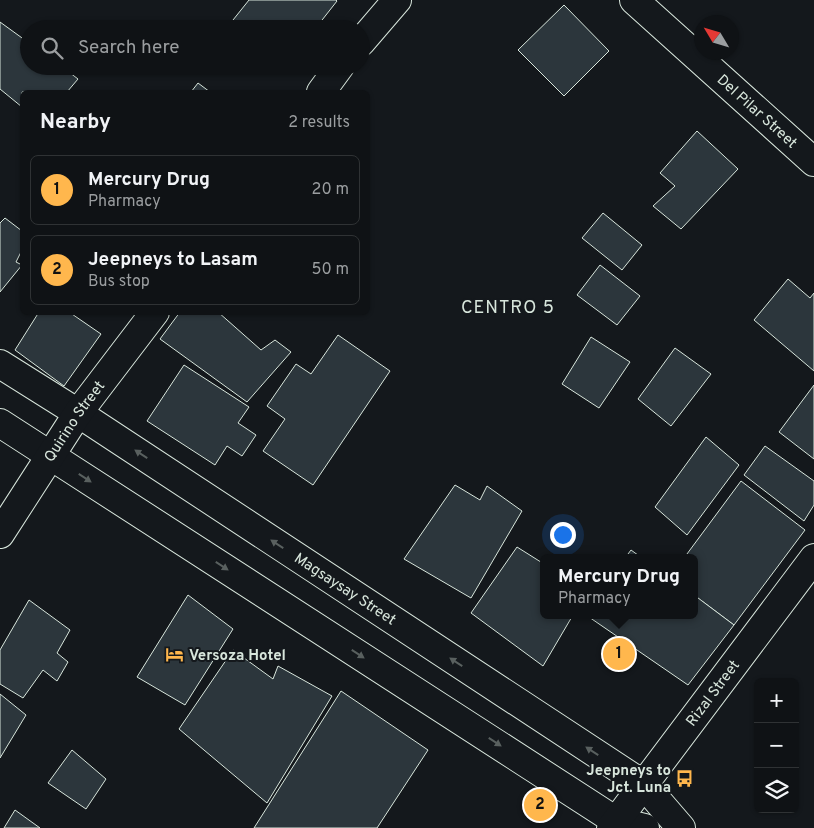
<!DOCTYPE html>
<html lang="en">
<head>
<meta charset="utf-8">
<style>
	body { margin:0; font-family:Overpass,sans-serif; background:#1d2022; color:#f1f3f6 }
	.controls { position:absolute; right:15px; bottom:15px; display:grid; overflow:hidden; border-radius:8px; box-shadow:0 1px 4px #0004 }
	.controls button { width:45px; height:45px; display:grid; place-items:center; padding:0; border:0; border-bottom:1px solid #2f3234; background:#0f1215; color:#f1f3f6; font:25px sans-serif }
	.compass { position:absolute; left:694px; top:15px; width:45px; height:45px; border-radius:50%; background:#0f1215; box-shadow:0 1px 4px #0004; rotate:308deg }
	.you { position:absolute; left:562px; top:534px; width:18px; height:18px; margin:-12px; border:4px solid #fff; border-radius:50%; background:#1a73e8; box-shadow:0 0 0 8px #1a73e833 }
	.badge { display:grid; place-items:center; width:32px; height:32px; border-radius:50%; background:#ffb74d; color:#111; font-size:16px; font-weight:700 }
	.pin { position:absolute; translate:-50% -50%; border:2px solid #fff; box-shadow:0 1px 5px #0006 }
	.popup { position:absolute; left:540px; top:554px; width:158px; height:65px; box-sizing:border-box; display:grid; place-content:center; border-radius:8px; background:#0f1215; filter:drop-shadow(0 1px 4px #0005); font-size:16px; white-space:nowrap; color:#9b9ea0 }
	.popup b { font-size:19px; color:#f1f3f6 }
	.popup::after { content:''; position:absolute; left:50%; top:100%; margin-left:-10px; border:10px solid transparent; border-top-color:#0f1215 }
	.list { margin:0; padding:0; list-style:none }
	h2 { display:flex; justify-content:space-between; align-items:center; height:65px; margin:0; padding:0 20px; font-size:21px }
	h2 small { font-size:16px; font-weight:400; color:#9b9ea0 }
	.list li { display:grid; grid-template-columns:32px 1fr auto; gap:15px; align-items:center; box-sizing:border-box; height:70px; margin:0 10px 10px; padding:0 10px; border:1px solid #2f3234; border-radius:8px }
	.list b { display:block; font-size:19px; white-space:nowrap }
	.list p { margin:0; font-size:16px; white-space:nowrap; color:#9b9ea0 }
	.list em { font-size:16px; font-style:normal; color:#9b9ea0 }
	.icon { flex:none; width:28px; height:28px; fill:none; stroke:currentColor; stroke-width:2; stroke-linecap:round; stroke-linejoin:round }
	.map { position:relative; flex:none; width:814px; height:828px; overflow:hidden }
	.search { position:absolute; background:#0f1215; box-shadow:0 1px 4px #0004; left:20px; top:20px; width:350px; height:55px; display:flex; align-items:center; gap:12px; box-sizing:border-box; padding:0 18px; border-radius:28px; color:#9b9ea0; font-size:19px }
	.panel { position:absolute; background:#0f1215; box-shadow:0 1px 4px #0004; left:20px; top:90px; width:350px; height:225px; border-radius:8px }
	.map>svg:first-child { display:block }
	.building { fill:#2c363c; stroke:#d8e6dc }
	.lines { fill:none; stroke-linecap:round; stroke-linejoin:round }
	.minor-casing { stroke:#d8e6dc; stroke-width:30 }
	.minor { stroke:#14181c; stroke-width:28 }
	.oneway { fill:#59605f }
	.labels { text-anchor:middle; stroke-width:4; stroke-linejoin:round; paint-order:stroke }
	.street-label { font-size:15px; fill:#d8e6dc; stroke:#14181c }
	.poi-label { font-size:15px; font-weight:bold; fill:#d8e6dc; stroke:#14181c; text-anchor:start }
	.quarter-label { font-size:18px; letter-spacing:1px; fill:#d8e6dc; stroke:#14181c }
</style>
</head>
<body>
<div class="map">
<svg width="814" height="828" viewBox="0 0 814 828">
	<rect width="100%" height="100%" fill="#14181c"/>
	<g class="building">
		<path d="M249 0H336L337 1 315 29H234L229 25Z"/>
		<path d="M564 5 609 51 564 96 518 50Z"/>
		<path d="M0 22 29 43V66H61L78 79 67 92H22V107L0 89Z"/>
		<path d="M198 83 210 92H191Z"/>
		<path d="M697 131 738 169 681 229 653 206 675 186 660 173Z"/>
		<path d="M603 213 642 245 622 270 582 238Z"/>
		<path d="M5 218 22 231V250L16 262 22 265 0 292V223Z"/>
		<path d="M600 265 640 296 617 325 577 295Z"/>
		<path d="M788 279 810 298 814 293V371L754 320Z"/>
		<path d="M39 312H69L101 334 64 386 15 350Z"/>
		<path d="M180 312H218L261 350 275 340 291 352 247 402 160 339Z"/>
		<path d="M338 335 390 371 313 485 263 451 285 419 267 406 296 364 311 374Z"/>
		<path d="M591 337 630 362 599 408 562 384Z"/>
		<path d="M675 348 711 374 671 426 638 399Z"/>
		<path d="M184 365 249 407 238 423 256 435 242 456 227 446 215 465 147 421Z"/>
		<path d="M814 385V459L779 432Z"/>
		<path d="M706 437 739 465 687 535 655 507Z"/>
		<path d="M765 446 814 481V505L804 521 744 475Z"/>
		<path d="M741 481 805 530 734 625 694 595V558H684Z"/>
		<path d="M455 485 480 500 487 486 522 511 471 598 404 559Z"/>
		<path d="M517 547 544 564V615H573L543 666 471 613Z"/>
		<path d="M631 550 642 558H625Z"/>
		<path d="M188 595 233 629 185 705 137 677Z"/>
		<path d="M694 595 734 625 688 685 586 615H694Z"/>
		<path d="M29 600 70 630 57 653 68 662 57 681 43 670 23 698 0 684V650Z"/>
		<path d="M233 650 273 679 278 666 332 696 267 803 179 729Z"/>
		<path d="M341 691 428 750 377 828H254Z"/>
		<path d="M0 694 26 715 0 758Z"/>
		<path d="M72 750 106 779 86 809 48 783Z"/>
		<path d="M15 810 40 828H4Z"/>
	</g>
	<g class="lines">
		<defs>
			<g id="minor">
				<path id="s1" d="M634 0 814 162"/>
				<path d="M361 42 397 0"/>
				<path d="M321 92 340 66"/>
				<path id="s2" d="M0 364 78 413 644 785 681 828"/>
				<path d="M0 423 616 821 645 828"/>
				<path id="s3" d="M0 534 78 413 155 312"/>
				<path id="s4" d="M611 828 814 558"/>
			</g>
		</defs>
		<use href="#minor" class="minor-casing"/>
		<use href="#minor" class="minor"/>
	</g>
	<defs><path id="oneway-solid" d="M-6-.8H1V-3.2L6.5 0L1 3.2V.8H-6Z" transform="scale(1.25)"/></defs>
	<g class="oneway">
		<use href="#oneway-solid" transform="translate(141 454) rotate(-147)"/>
		<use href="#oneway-solid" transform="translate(85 478) rotate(33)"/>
		<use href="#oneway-solid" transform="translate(277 544) rotate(-147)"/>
		<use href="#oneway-solid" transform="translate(222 566) rotate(33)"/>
		<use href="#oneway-solid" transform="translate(358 654) rotate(33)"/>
		<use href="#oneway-solid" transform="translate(456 662) rotate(-147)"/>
		<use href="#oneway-solid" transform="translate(495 742) rotate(33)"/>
		<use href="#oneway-solid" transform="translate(592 751) rotate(-147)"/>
	</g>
	<defs>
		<symbol id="hotel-bare" viewBox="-9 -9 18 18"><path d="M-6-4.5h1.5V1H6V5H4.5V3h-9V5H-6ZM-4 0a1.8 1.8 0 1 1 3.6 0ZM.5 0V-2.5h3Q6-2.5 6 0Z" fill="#ffb74d" stroke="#14181c" stroke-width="2.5" paint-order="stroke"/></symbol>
		<symbol id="bus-bare" viewBox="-9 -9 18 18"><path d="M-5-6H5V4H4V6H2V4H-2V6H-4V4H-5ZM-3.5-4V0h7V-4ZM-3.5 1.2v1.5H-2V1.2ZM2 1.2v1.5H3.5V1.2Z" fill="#ffb74d" stroke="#14181c" stroke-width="2.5" paint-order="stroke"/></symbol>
	</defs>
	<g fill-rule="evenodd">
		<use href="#hotel-bare" x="162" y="642" width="25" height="25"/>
		<use href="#bus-bare" x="672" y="766" width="25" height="25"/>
	</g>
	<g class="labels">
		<g class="street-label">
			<text dy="5" stroke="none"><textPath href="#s1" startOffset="166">Del Pilar Street</textPath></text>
			<text dy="5" stroke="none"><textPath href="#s3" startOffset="135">Quirino Street</textPath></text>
			<text dy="5" stroke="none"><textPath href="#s2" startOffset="412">Magsaysay Street</textPath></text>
			<text dy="5" stroke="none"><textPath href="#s4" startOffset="169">Rizal Street</textPath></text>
		</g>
		<g class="poi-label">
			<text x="189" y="660">Versoza Hotel</text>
			<text x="671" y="775" text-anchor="end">Jeepneys to<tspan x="671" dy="17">Jct. Luna</tspan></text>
		</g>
		<g class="quarter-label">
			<text x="508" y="313">CENTRO 5</text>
		</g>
	</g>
</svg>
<div class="controls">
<button>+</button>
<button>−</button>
<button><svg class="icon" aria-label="layers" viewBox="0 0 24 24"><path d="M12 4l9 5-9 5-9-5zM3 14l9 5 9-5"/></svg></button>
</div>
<svg class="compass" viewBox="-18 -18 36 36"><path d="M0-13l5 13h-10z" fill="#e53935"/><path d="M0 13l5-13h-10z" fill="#9b9ea0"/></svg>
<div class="you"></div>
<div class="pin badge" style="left:619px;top:654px">1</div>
<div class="popup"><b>Mercury Drug</b>Pharmacy</div>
<div class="pin badge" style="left:540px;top:805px">2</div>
<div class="search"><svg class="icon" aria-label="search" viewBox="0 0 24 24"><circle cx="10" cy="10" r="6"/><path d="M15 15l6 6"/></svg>Search here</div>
<section class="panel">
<h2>Nearby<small>2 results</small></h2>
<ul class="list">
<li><span class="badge">1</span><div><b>Mercury Drug</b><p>Pharmacy</p></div><em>20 m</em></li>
<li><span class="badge">2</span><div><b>Jeepneys to Lasam</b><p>Bus stop</p></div><em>50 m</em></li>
</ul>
</section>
</div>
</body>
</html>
